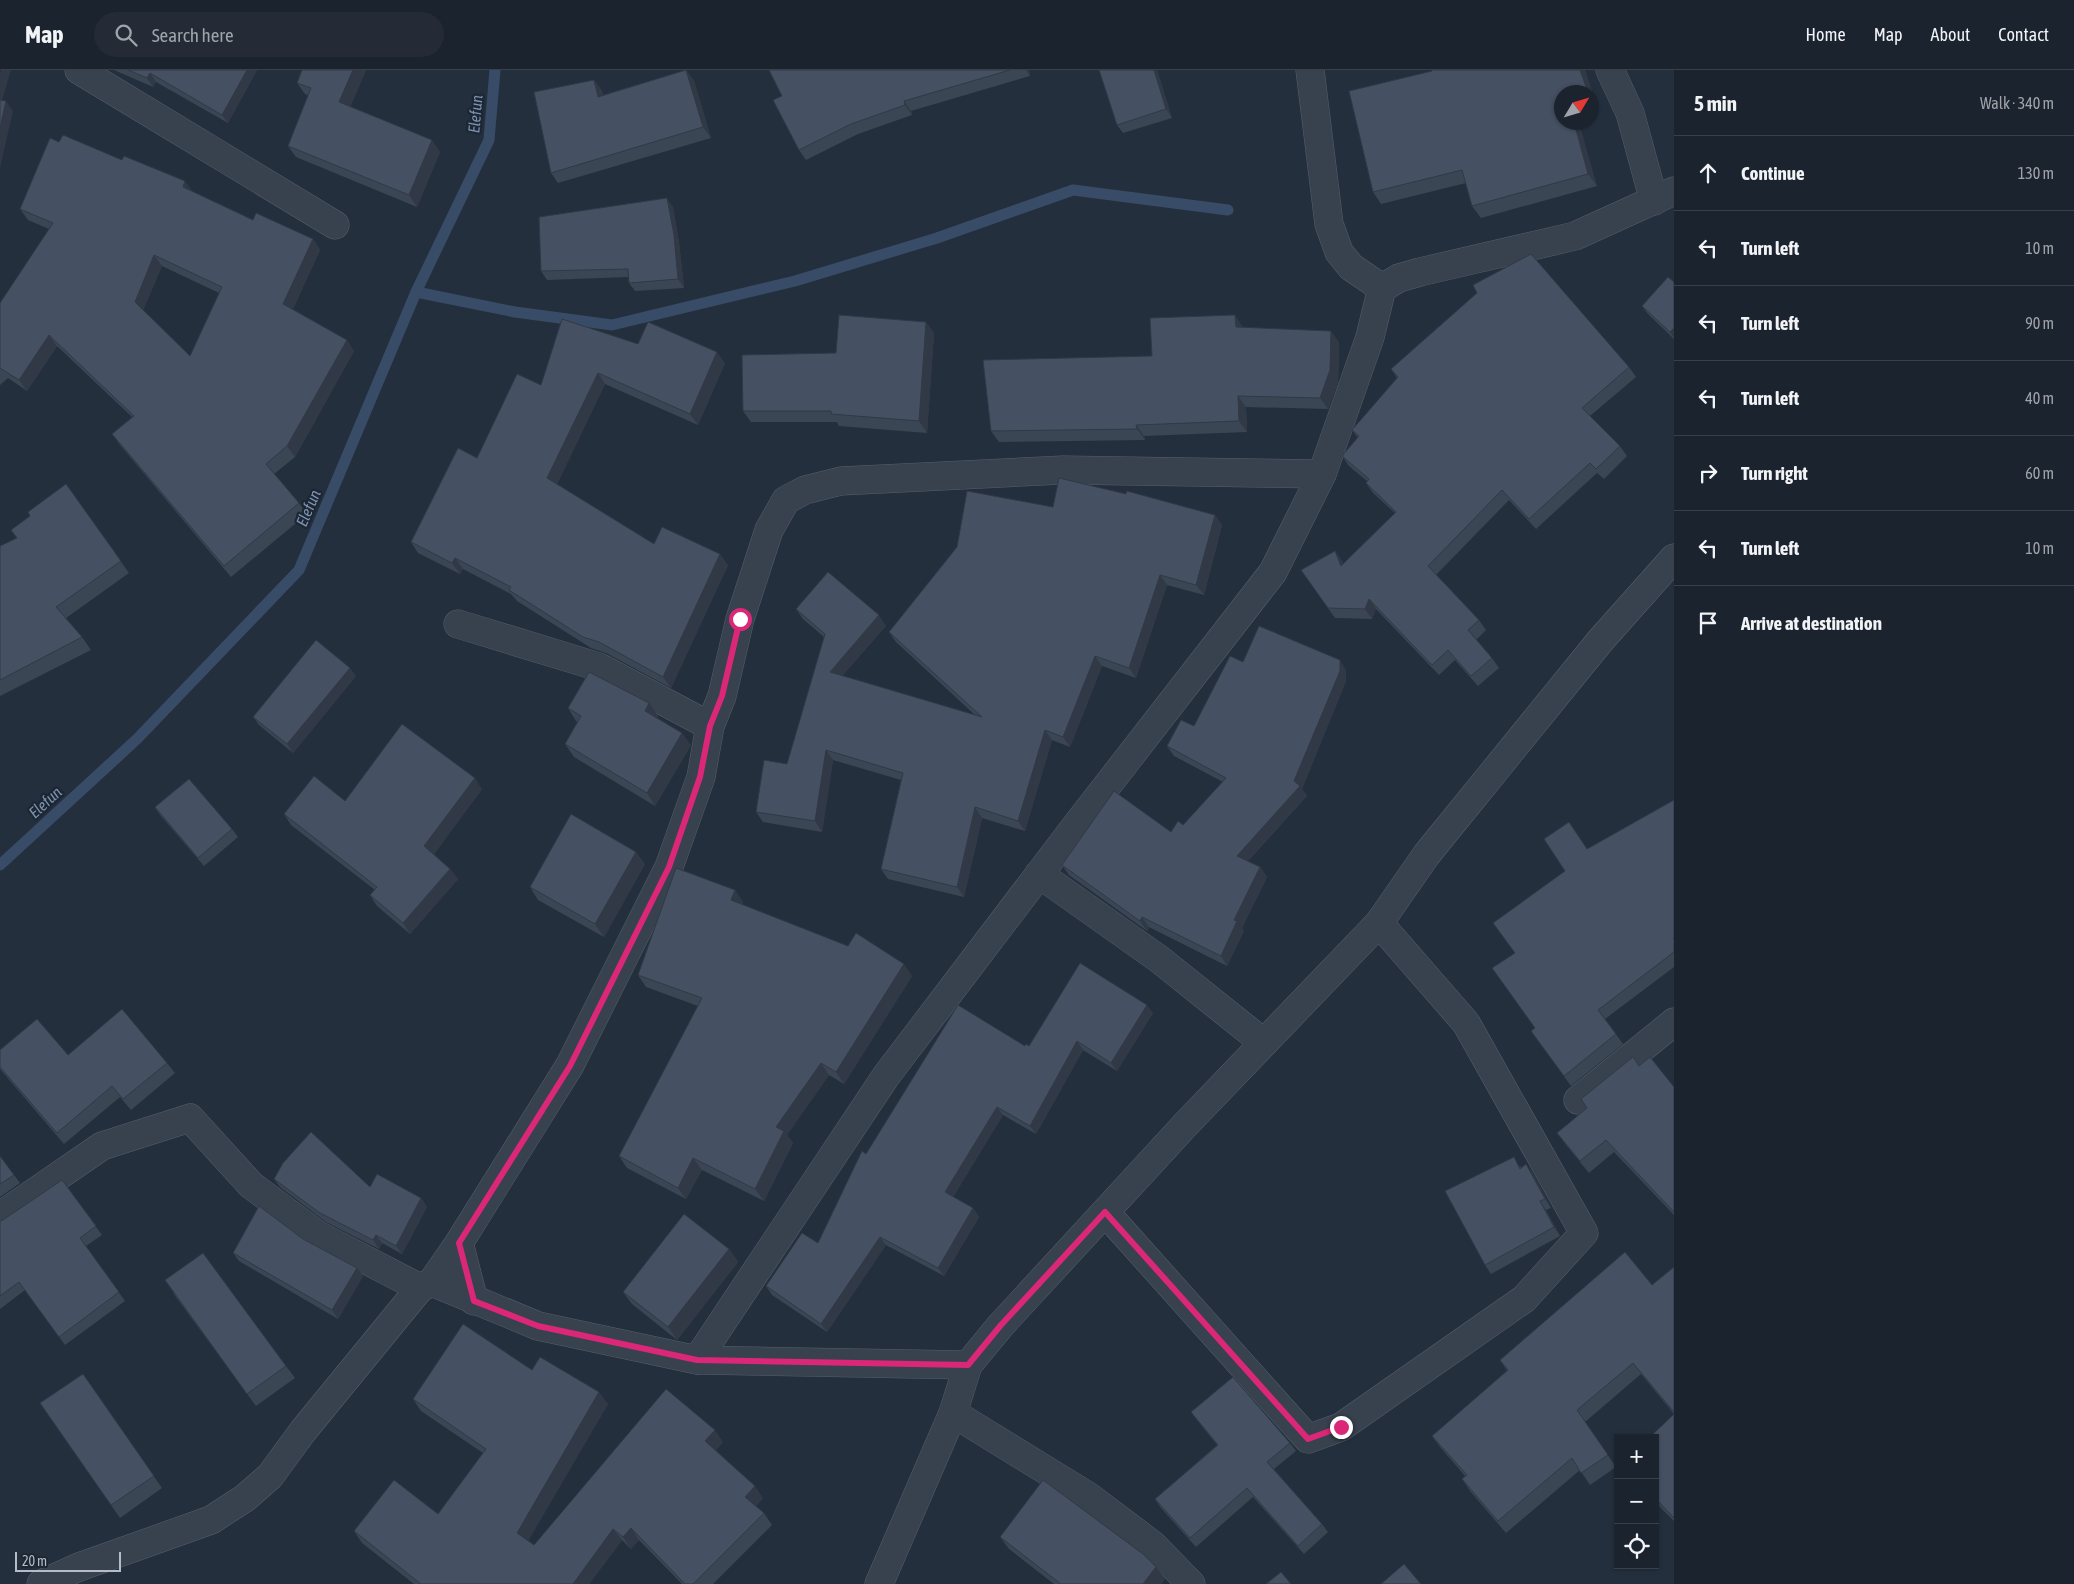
<!DOCTYPE html>
<html lang="en">
<head>
<meta charset="utf-8">
<style>
	body { margin:0; font-family:"Asap Condensed",sans-serif; background:#242b36; color:#f1f3f6 }
	.controls { position:absolute; right:15px; bottom:15px; display:grid; overflow:hidden; border-radius:0px; box-shadow:0 1px 4px #0004 }
	.controls button { width:45px; height:45px; display:grid; place-items:center; padding:0; border:0; border-bottom:1px solid #39404a; background:#1b232e; color:#f1f3f6; font:25px sans-serif }
	.compass { position:absolute; left:1554px; top:15px; width:45px; height:45px; border-radius:50%; background:#1b232e; box-shadow:0 1px 4px #0004; rotate:52deg }
	.scale { position:absolute; left:15px; bottom:12px; width:106px; box-sizing:border-box; padding-left:5px; border:2px solid #b4bcc9; border-top:0; font-size:14px; line-height:18px; white-space:nowrap; color:#b4bcc9; -webkit-text-stroke:4px #1d2633; paint-order:stroke }
	.stop { position:absolute; width:15px; height:15px; margin:-11px; border:4px solid #db2777; border-radius:50%; background:#fff }
	.stop.end { background:#db2777; border-color:#fff; box-shadow:0 1px 5px #0008 }
	.list { margin:0; padding:0; list-style:none }
	h2 { display:flex; justify-content:space-between; align-items:center; height:65px; margin:0; padding:0 20px; font-size:21px }
	h2 small { font-size:16px; font-weight:400; color:#a0a4aa }
	.list li { display:grid; grid-template-columns:32px 1fr auto; gap:15px; align-items:center; box-sizing:border-box; height:75px; padding:0 20px; border-top:1px solid #39404a }
	.list b { display:block; font-size:19px; white-space:nowrap }
	.list em { font-size:16px; font-style:normal; color:#a0a4aa }
	.icon { flex:none; width:28px; height:28px; fill:none; stroke:currentColor; stroke-width:2; stroke-linecap:round; stroke-linejoin:round }
	.map { position:relative; flex:none; width:1674px; height:1514px; overflow:hidden }
	header { display:flex; align-items:center; gap:30px; box-sizing:border-box; height:70px; padding:0 25px; background:#1b232e; border-bottom:1px solid #39404a }
	header strong { font-size:24px }
	nav { display:flex; gap:28px; margin-inline-start:auto; font-size:18px }
	.search { width:350px; height:45px; background:#242b36; display:flex; align-items:center; gap:12px; box-sizing:border-box; padding:0 18px; border-radius:28px; color:#a0a4aa; font-size:19px }
	main { display:flex }
	aside { flex:1; background:#1b232e }
	.map>svg:first-child { display:block }
	.lines { fill:none; stroke-linecap:round; stroke-linejoin:round }
	.stream { stroke:#394c67; stroke-width:11 }
	.minor-casing { stroke:#565f6c; stroke-width:29 }
	.minor { stroke:#38414e; stroke-width:28 }
	.wall { fill:#3b4654; fill-rule:evenodd }
	.shaded-wall { fill:#303945 }
	.building { fill:#455162; stroke:#303945; fill-rule:evenodd }
	.route { stroke:#db2777; stroke-width:6 }
	.labels { text-anchor:middle; stroke-width:4.5; stroke-linejoin:round; paint-order:stroke }
	.water-label { font-size:16px; font-style:italic; fill:#7c92b1; stroke:#1d2633 }
</style>
</head>
<body>
<header>
<strong>Map</strong>
<div class="search"><svg class="icon" aria-label="search" viewBox="0 0 24 24"><circle cx="10" cy="10" r="6"/><path d="M15 15l6 6"/></svg>Search here</div>
<nav><a>Home</a><a>Map</a><a>About</a><a>Contact</a></nav>
</header>
<main>
<div class="map">
<svg width="1674" height="1514" viewBox="0 0 1674 1514">
	<rect width="100%" height="100%" fill="#242f3e"/>
	<g class="lines">
		<g class="stream">
			<path d="M416 222 515 242 612 255 795 211 937 168 1073 120 1228 140"/>
			<path d="M0 795 137 669 299 500 416 222 489 70 495 0"/>
		</g>
		<defs>
			<g id="minor">
				<path d="M79 0 335 155"/>
				<path d="M1310 0 1329 154 1339 182 1351 197 1382 218"/>
				<path d="M1610 0 1630 43 1654 131"/>
				<path d="M458 554 599 597 710 656"/>
				<path d="M1039 804 1159 889 1264 973"/>
				<path d="M1578 1030 1674 952"/>
				<path d="M1105 1142 1308 1369 1341 1357 1524 1229 1584 1163 1466 953 1379 853"/>
				<path d="M0 1146 102 1076 190 1048 251 1115 318 1165 420 1218"/>
				<path d="M459 1173 474 1231"/>
				<path d="M432 1212 538 1256 697 1290 968 1295"/>
				<path d="M697 1290 886 1006 1075 757 1273 502 1322 404 1370 267 1382 218 1399 208 1420 202 1575 166 1674 121"/>
				<path d="M953 1343 1088 1426 1153 1475 1191 1514"/>
				<path d="M41 1514 79 1497 211 1450 245 1428 270 1406 303 1361 420 1218 432 1212 459 1173 570 995 669 797 701 707 710 656 722 626 740 549 769 460 786 430 805 420 841 411 1063 400 1322 404"/>
				<path d="M879 1514 953 1343 968 1295 1001 1255 1187 1053 1379 853 1427 784 1600 571 1674 488"/>
			</g>
		</defs>
		<use href="#minor" class="minor-casing"/>
		<use href="#minor" class="minor"/>
	</g>
	<g class="wall">
		<path d="M114 0H257L228 53 156 12 153 17Z"/>
		<path d="M302 0H366L350 37 440 82 417 137 296 87 288 76 308 25 305 24 297 13Z"/>
		<path d="M686 0 694 11 711 68 558 113 551 103 594 10 602 21 603 25Z"/>
		<path d="M769 0H1029L1030 6 911 41 912 45 858 64 806 90 799 80 782 26Z"/>
		<path d="M1157 0 1172 48 1123 63 1117 55Z"/>
		<path d="M1432 0H1585L1596 34 1592 35V22H1562L1597 116 1481 148 1472 136 1466 113 1381 134 1373 122 1432 1Z"/>
		<path d="M59 72 191 121 253 150 313 169 320 180 293 239 354 281 295 387 274 404 299 433 307 444 231 507 120 375 112 364 132 347 57 276 27 321 8 308 0 315V233L49 159 28 150 20 139ZM162 196 219 223 190 286 143 240Z"/>
		<path d="M673 137 679 173 684 218 635 221 629 213V207L547 210 541 201Z"/>
		<path d="M1674 212V269L1648 244 1642 236Z"/>
		<path d="M1243 257V258L1339 272 1338 312 1328 339 1246 337 1247 362 1144 366 1145 370 999 372 991 361 1152 286Z"/>
		<path d="M934 263 927 363 839 356 837 352H751L743 341 836 283Z"/>
		<path d="M638 274 725 293 698 355 605 314 557 414 654 474 728 495 671 618 606 583 591 578 517 531 511 524 463 499 460 504 418 483 411 472 541 315Z"/>
		<path d="M1629 297 1636 307 1590 346 1620 376 1627 386 1604 409 1597 403 1536 459 1509 430 1436 505 1479 550 1486 560 1476 570 1492 588 1499 598 1478 616 1455 590 1439 605 1376 539 1372 549 1335 548 1301 500 1335 481 1342 491 1343 494 1395 443 1373 423 1366 413 1367 411 1349 396 1342 386 1358 368 1352 360 1397 308 1391 299Z"/>
		<path d="M66 414 129 503 66 548 82 567 91 580 0 626V476L17 468 30 446Z"/>
		<path d="M1053 437 1215 445 1222 455 1204 525 1167 515 1136 608 1102 596 1070 677 1052 670 1025 761 982 748 964 827 888 809 881 799 901 710 833 690 822 762 763 752 756 742 787 694 824 567 803 549 796 539 886 556 842 606 976 646 896 572 889 562Z"/>
		<path d="M1243 592 1346 600V611L1302 719 1307 726 1248 791 1260 797 1267 807 1242 858 1244 861 1227 896 1149 857 1147 861 1069 805 1062 795 1171 762 1183 755 1223 712 1174 686 1167 676 1194 656Z"/>
		<path d="M356 606 293 683 259 655 253 647Z"/>
		<path d="M649 633 658 646 657 648 691 675 655 736 574 687 565 674 578 652 576 651 568 638Z"/>
		<path d="M482 719 434 784 450 799 458 809 410 864 377 836 370 825 375 820 291 755 284 744 345 731Z"/>
		<path d="M1674 730V897L1605 949 1623 974 1571 1016 1531 961 1535 958 1515 883 1565 801 1588 779Z"/>
		<path d="M155 738 232 759 238 767 204 796 161 746Z"/>
		<path d="M645 794 604 867 538 830 530 817Z"/>
		<path d="M735 820 743 832 742 835 912 906 844 1014 829 1005 787 1065 793 1073 764 1131 702 1100 686 1129 627 1098 619 1086 698 936 646 917 638 905Z"/>
		<path d="M1153 943 1117 1001 1083 980 1036 1064 1003 1045 953 1127 973 1138 979 1147 944 1206 886 1175 827 1262 772 1225 766 1216 818 1173 866 1084 1025 976H1029Z"/>
		<path d="M0 980 68 985 167 993 175 1003 131 1040 120 1027 64 1074 0 999Z"/>
		<path d="M1639 996 1674 1017V1145L1614 1082 1589 1103 1566 1075 1557 1063Z"/>
		<path d="M0 1086 20 1113 0 1127Z"/>
		<path d="M1520 1095 1521 1098 1532 1102 1551 1138 1546 1140 1560 1166 1491 1204 1485 1195Z"/>
		<path d="M274 1109 370 1117 421 1128 427 1137 402 1184 382 1173 379 1179 326 1152 280 1117Z"/>
		<path d="M62 1110 102 1165 86 1176 125 1231 65 1275 25 1220 0 1239V1151L3 1150Z"/>
		<path d="M303 1169 363 1206 338 1249 239 1191 233 1183Z"/>
		<path d="M729 1179 738 1192 677 1270 632 1234 623 1222Z"/>
		<path d="M1674 1197V1451L1655 1432V1368L1674 1344 1641 1304 1585 1352 1616 1397 1590 1415 1580 1400 1506 1463 1470 1421 1462 1409 1465 1406 1440 1377 1432 1366 1507 1301 1500 1290 1652 1215Z"/>
		<path d="M173 1223 286 1296 295 1308 256 1336Z"/>
		<path d="M532 1300 608 1334 528 1470 534 1475 723 1372 716 1380 763 1428 756 1436 764 1443 772 1455 713 1514H682L639 1470 631 1479 622 1470 589 1514H414L362 1473 354 1461 438 1444 483 1383 421 1341 413 1329Z"/>
		<path d="M83 1304 162 1418 120 1448 40 1333Z"/>
		<path d="M1191 1342 1290 1373 1296 1381 1274 1399 1322 1454 1328 1462 1304 1484 1253 1427 1196 1477 1161 1438 1155 1429 1217 1375 1197 1350Z"/>
		<path d="M1000 1467 1165 1509 1161 1514H1054L1009 1479Z"/>
	</g>
	<g class="shaded-wall">
		<path d="M1 0H11L0 37V4Z"/>
		<path d="M247 0H257L228 53 222 45Z"/>
		<path d="M353 0H366L347 44 339 32Z"/>
		<path d="M686 0 694 11 711 68 703 57Z"/>
		<path d="M1026 0H1029L1030 6Z"/>
		<path d="M1154 0H1157L1172 48 1166 39Z"/>
		<path d="M1580 0H1585L1596 34 1592 27V22H1588Z"/>
		<path d="M150 3 156 12 153 17 147 8Z"/>
		<path d="M594 10 602 21 606 37 598 27Z"/>
		<path d="M6 31 13 41 0 98V59Z"/>
		<path d="M904 31 911 41 912 45 905 35Z"/>
		<path d="M1574 52H1579L1597 116 1588 104Z"/>
		<path d="M432 70 440 82 417 137 409 125Z"/>
		<path d="M185 111 193 122 183 117Z"/>
		<path d="M667 128 673 137 679 173 684 218 678 209Z"/>
		<path d="M313 169 320 180 290 245 283 234Z"/>
		<path d="M154 185 162 196 142 243 135 232Z"/>
		<path d="M1235 245 1243 257 1244 269 1236 257Z"/>
		<path d="M926 252 934 263 927 363 919 351Z"/>
		<path d="M1674 258V268L1670 262Z"/>
		<path d="M1331 261 1339 272 1338 312 1328 339 1320 328Z"/>
		<path d="M49 265 57 276 27 321 19 310Z"/>
		<path d="M347 270 354 281 295 387 287 376Z"/>
		<path d="M717 282 725 293 698 355 690 344Z"/>
		<path d="M598 303 605 314 555 419 547 408Z"/>
		<path d="M1238 326 1246 337 1247 362 1239 351Z"/>
		<path d="M1136 355 1144 366 1145 370 1137 359Z"/>
		<path d="M1215 445 1222 455 1204 525 1196 515Z"/>
		<path d="M1335 481 1342 491 1348 506 1341 496Z"/>
		<path d="M720 484 728 495 671 618 663 607Z"/>
		<path d="M455 488 463 499 460 504 452 493Z"/>
		<path d="M1160 505 1167 515 1136 608 1129 598Z"/>
		<path d="M1369 529 1376 539 1372 549 1365 539Z"/>
		<path d="M879 545 886 556 837 612 830 602Z"/>
		<path d="M1095 586 1102 596 1070 677 1063 667Z"/>
		<path d="M1340 590 1346 600V611L1302 719 1307 726 1244 795 1237 786 1294 711Z"/>
		<path d="M350 598 356 606 293 683 287 674Z"/>
		<path d="M649 633 658 646 654 653 645 641Z"/>
		<path d="M1045 660 1052 670 1025 761 1018 751Z"/>
		<path d="M682 663 691 675 655 736 647 723Z"/>
		<path d="M826 680 833 690 822 762 815 751Z"/>
		<path d="M475 708 482 719 432 787 424 776Z"/>
		<path d="M975 737 982 748 964 827 957 817Z"/>
		<path d="M636 782 645 794 604 867 595 854Z"/>
		<path d="M1260 797 1267 807 1242 858 1244 861 1227 896 1221 886 1234 850Z"/>
		<path d="M450 799 458 809 410 864 403 853Z"/>
		<path d="M735 820 743 832 739 842 731 830Z"/>
		<path d="M1142 847 1149 857 1147 861 1140 851Z"/>
		<path d="M904 894 912 906 844 1014 836 1002Z"/>
		<path d="M1147 935 1153 943 1117 1001 1111 993Z"/>
		<path d="M1077 971 1083 980 1036 1064 1030 1056Z"/>
		<path d="M821 993 829 1005 787 1065 793 1073 764 1131 755 1119 776 1057Z"/>
		<path d="M997 1037 1003 1045 951 1130 945 1122Z"/>
		<path d="M693 1088 702 1100 686 1129 678 1118Z"/>
		<path d="M1526 1094 1532 1102 1551 1138 1545 1129Z"/>
		<path d="M421 1128 427 1137 402 1184 396 1176Z"/>
		<path d="M1540 1131 1546 1140 1560 1166 1554 1157Z"/>
		<path d="M973 1138 979 1147 944 1206 938 1198Z"/>
		<path d="M376 1165 382 1173 379 1179 373 1170Z"/>
		<path d="M880 1167 886 1175 827 1262 821 1254Z"/>
		<path d="M729 1179 738 1192 677 1270 668 1257Z"/>
		<path d="M357 1198 363 1206 338 1249 332 1240Z"/>
		<path d="M599 1322 608 1334 526 1475 517 1463Z"/>
		<path d="M715 1360 723 1372 714 1383 705 1371Z"/>
		<path d="M755 1416 763 1428 753 1439 745 1427Z"/>
		<path d="M631 1458 639 1470 631 1479 623 1467Z"/>
		<path d="M613 1459 622 1470 589 1514H573Z"/>
		<path d="M1156 1497 1165 1509 1161 1514H1143Z"/>
	</g>
	<g class="building">
		<path d="M128 0H247L222 45 150 3 147 8Z"/>
		<path d="M302 0H353L339 32 432 70 409 125 288 76 311 18 297 13Z"/>
		<path d="M686 0 703 57 551 103 534 22 594 10 598 27Z"/>
		<path d="M769 0H1010L904 31 905 35 851 54 799 80 773 30 782 26Z"/>
		<path d="M1099 0H1154L1166 39 1117 55Z"/>
		<path d="M1432 0H1580L1588 22H1562V52H1574L1588 104 1472 136 1462 100 1373 122 1349 21 1432 1Z"/>
		<path d="M0 30 6 31 0 59Z"/>
		<path d="M63 65 122 90 124 86 185 111 183 117 253 150 256 143 313 169 283 234 347 270 287 376 266 394 299 433 224 496 112 364 134 346 49 265 19 310 0 298V233L53 153 20 139 50 68 59 72ZM154 185 222 217 190 286 135 232Z"/>
		<path d="M667 128 674 165 678 209 629 213 628 199 541 201 539 147Z"/>
		<path d="M1531 184 1629 297 1582 338 1620 376 1596 399 1590 393 1529 449 1502 420 1428 496 1479 550 1468 560 1492 588 1471 606 1448 580 1432 595 1369 529 1365 539 1328 538 1301 500 1335 481 1341 496 1396 442 1366 413 1369 409 1342 386 1359 366 1352 360 1398 307 1391 299 1477 223 1473 215Z"/>
		<path d="M1668 207 1674 212V258L1670 262 1642 236Z"/>
		<path d="M839 245 926 252 919 351 831 344V341H743L742 285 836 283Z"/>
		<path d="M1235 245 1236 257 1331 261 1330 300 1320 328 1238 326 1239 351 1136 355 1137 359 991 361 983 290 1152 286 1150 248Z"/>
		<path d="M562 249 638 274 648 252 717 282 690 344 598 303 547 408 654 474 662 457 720 484 663 607 599 572 583 567 509 520 511 517 455 488 452 493 411 472 458 378 477 388 517 304 541 315Z"/>
		<path d="M1059 408 1126 424 1127 421 1215 445 1196 515 1160 505 1129 598 1095 586 1063 667 1045 660 1018 751 975 737 957 817 881 799 903 703 826 680 815 751 756 742 764 690 787 694 825 564 796 539 828 502 879 545 830 602 982 647 889 562 957 477 967 421 1053 437Z"/>
		<path d="M66 414 121 491 56 537 82 567 0 610V476L17 468 11 460 30 446 28 442Z"/>
		<path d="M1259 556 1340 590V601L1294 711 1300 716 1237 786 1260 797 1234 850 1237 851 1221 886 1142 847 1140 851 1062 795 1114 721 1171 762 1178 751 1183 755 1226 708 1167 676 1181 650 1194 656 1230 586 1243 592Z"/>
		<path d="M316 570 350 598 287 674 253 647Z"/>
		<path d="M589 602 649 633 645 641 682 663 647 723 565 674 581 646 568 638Z"/>
		<path d="M402 654 475 708 424 776 450 799 403 853 370 825 377 817 284 744 314 706 345 731Z"/>
		<path d="M189 709 232 759 198 788 155 737Z"/>
		<path d="M1674 730V868H1673L1674 869V882L1598 940 1616 964 1564 1006 1531 961 1535 958 1492 898 1515 883 1493 853 1565 801 1544 769 1569 752 1587 779Z"/>
		<path d="M571 744 636 782 595 854 530 817Z"/>
		<path d="M676 798 735 820 731 830 848 876 856 863 904 894 836 1002 821 993 776 1057 784 1061 755 1119 693 1088 678 1118 619 1086 702 928 638 905Z"/>
		<path d="M1080 893 1147 935 1111 993 1077 971 1030 1056 997 1037 945 1122 973 1138 938 1198 880 1167 821 1254 766 1216 802 1163 818 1173 862 1081 866 1084 958 935 1025 976 1026 974 1029 976Z"/>
		<path d="M122 939 167 993 123 1029 112 1016 57 1063 0 997V980L37 949 68 985Z"/>
		<path d="M1633 987 1639 996 1650 987 1674 1017V1142L1606 1070 1580 1091 1557 1063 1587 1038 1581 1029Z"/>
		<path d="M311 1062 370 1117 377 1104 421 1128 396 1176 376 1165 373 1170 320 1143 274 1109 283 1093Z"/>
		<path d="M0 1086 14 1105 0 1114Z"/>
		<path d="M1514 1087 1520 1099 1526 1094 1545 1129 1540 1131 1554 1157 1485 1195 1445 1121Z"/>
		<path d="M62 1110 96 1156 80 1168 119 1222 59 1267 19 1212 0 1226V1151L3 1150Z"/>
		<path d="M259 1136 303 1169 357 1198 332 1240 233 1183Z"/>
		<path d="M684 1144 729 1179 668 1257 623 1222Z"/>
		<path d="M1625 1182 1652 1215 1674 1197V1342L1633 1293 1577 1340 1608 1385 1581 1403 1572 1388 1498 1451 1462 1409 1467 1405 1432 1366 1508 1300 1500 1290Z"/>
		<path d="M203 1183 286 1296 247 1324 165 1210Z"/>
		<path d="M463 1254 532 1300 540 1287 599 1322 517 1463 534 1475 666 1319 715 1360 705 1371 755 1416 745 1427 764 1443 693 1514H685L631 1458 623 1467 613 1459 573 1514H421L354 1461 394 1410 438 1444 486 1379 413 1329Z"/>
		<path d="M83 1304 154 1406 111 1435 40 1333Z"/>
		<path d="M1233 1307 1290 1373 1267 1392 1322 1454 1298 1476 1247 1418 1190 1468 1155 1429 1218 1375 1191 1342Z"/>
		<path d="M1674 1344V1448L1655 1428V1368H1649Z"/>
		<path d="M1043 1410 1143 1484 1156 1497 1143 1514H1061L1000 1467Z"/>
		<path d="M1404 1494 1421 1514H1381Z"/>
		<path d="M1281 1502 1291 1514H1266Z"/>
	</g>
	<g class="lines">
		<path class="route" d="M740 549 722 626 710 656 700 707 669 797 570 996 459 1173 474 1231 538 1256 697 1290 968 1295 1001 1255 1105 1142 1308 1369 1341 1357"/>
	</g>
	<g class="labels">
		<g class="water-label">
			<text transform="translate(475 44) rotate(-85)" y="6">Elefun</text>
			<text transform="translate(308 438) rotate(-67)" y="6">Elefun</text>
			<text transform="translate(45 732) rotate(-42)" y="6">Elefun</text>
		</g>
	</g>
</svg>
<div class="controls">
<button>+</button>
<button>−</button>
<button><svg class="icon" aria-label="locate" viewBox="0 0 24 24"><circle cx="12" cy="12" r="6"/><path d="M12 2v4M12 18v4M2 12h4M18 12h4"/></svg></button>
</div>
<svg class="compass" viewBox="-18 -18 36 36"><path d="M0-13l5 13h-10z" fill="#e53935"/><path d="M0 13l5-13h-10z" fill="#a0a4aa"/></svg>
<div class="scale">20 m</div>
<div class="stop" style="left:740px;top:549px"></div>
<div class="stop end" style="left:1341px;top:1357px"></div>
</div>
<aside>
<h2>5 min<small>Walk · 340 m</small></h2>
<ul class="list">
<li><svg class="icon" aria-label="ahead" viewBox="0 0 24 24"><path d="M12 20V5M6 11l6-6 6 6"/></svg><div><b>Continue</b></div><em>130 m</em></li>
<li><svg class="icon" aria-label="left" viewBox="0 0 24 24"><path d="M17 20v-9H6M10 6l-5 5 5 5"/></svg><div><b>Turn left</b></div><em>10 m</em></li>
<li><svg class="icon" aria-label="left" viewBox="0 0 24 24"><path d="M17 20v-9H6M10 6l-5 5 5 5"/></svg><div><b>Turn left</b></div><em>90 m</em></li>
<li><svg class="icon" aria-label="left" viewBox="0 0 24 24"><path d="M17 20v-9H6M10 6l-5 5 5 5"/></svg><div><b>Turn left</b></div><em>40 m</em></li>
<li><svg class="icon" aria-label="right" viewBox="0 0 24 24"><path d="M7 20v-9h11M14 6l5 5-5 5"/></svg><div><b>Turn right</b></div><em>60 m</em></li>
<li><svg class="icon" aria-label="left" viewBox="0 0 24 24"><path d="M17 20v-9H6M10 6l-5 5 5 5"/></svg><div><b>Turn left</b></div><em>10 m</em></li>
<li><svg class="icon" aria-label="arrive" viewBox="0 0 24 24"><path d="M6 21V4h12l-3 4 3 4H6"/></svg><div><b>Arrive at destination</b></div></li>
</ul>
</aside>
</main>
</body>
</html>
